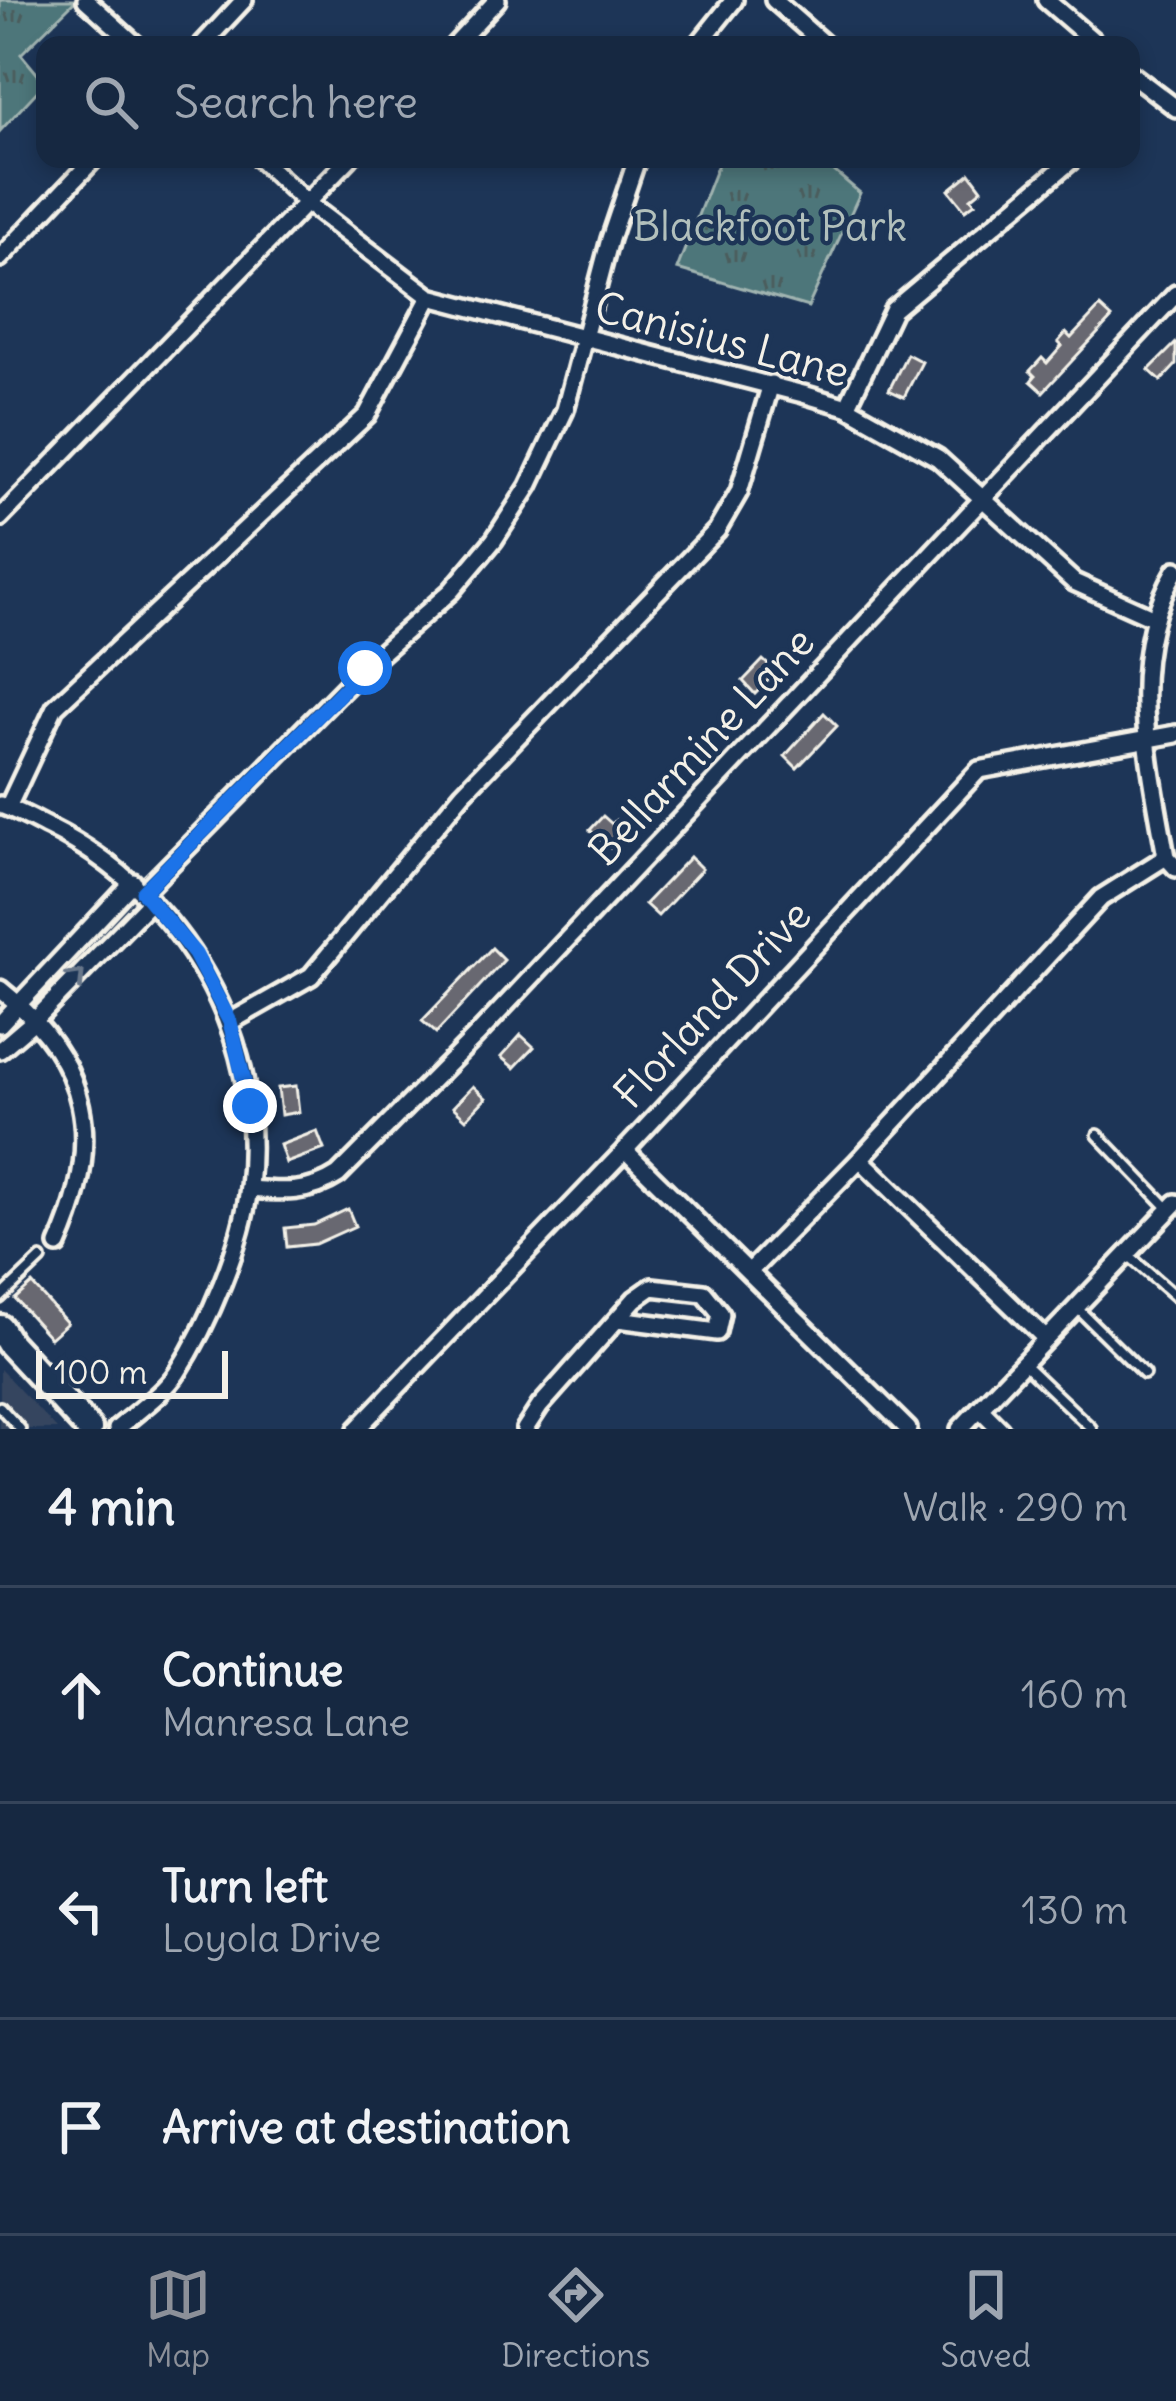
<!DOCTYPE html>
<html lang="en">
<head>
<meta charset="utf-8">
<style>
	body { margin:0; font-family:Delius,sans-serif; background:#23344c; color:#f1f3f6 }
	.scale { position:absolute; left:36px; bottom:30px; width:192px; box-sizing:border-box; padding-left:12px; border:6px solid #f4f1e8; border-top:0; font-size:33px; line-height:42px; white-space:nowrap; color:#f4f1e8; -webkit-text-stroke:9px #1d3557; paint-order:stroke }
	.stop { position:absolute; width:36px; height:36px; margin:-27px; border:9px solid #1a73e8; border-radius:50%; background:#fff }
	.stop.end { background:#1a73e8; border-color:#fff; box-shadow:0 3px 12px #0008 }
	.list { margin:0; padding:0; list-style:none }
	h2 { display:flex; justify-content:space-between; align-items:center; height:156px; margin:0; padding:0 48px; font-size:51px }
	h2 small { font-size:39px; font-weight:400; color:#9ea6b1 }
	.list li { display:grid; grid-template-columns:78px 1fr auto; gap:36px; align-items:center; box-sizing:border-box; height:216px; padding:0 48px; border-top:3px solid #35445a }
	.list b { display:block; font-size:45px; white-space:nowrap }
	.list p { margin:0; font-size:39px; white-space:nowrap; color:#9ea6b1 }
	.list em { font-size:39px; font-style:normal; color:#9ea6b1 }
	.icon { flex:none; width:66px; height:66px; fill:none; stroke:currentColor; stroke-width:2; stroke-linecap:round; stroke-linejoin:round }
	.map { position:relative; flex:none; width:1176px; height:1429px; overflow:hidden }
	.search { position:absolute; background:#162841; box-shadow:0 6px 18px #0003; left:36px; right:36px; top:36px; height:132px; display:flex; align-items:center; gap:30px; box-sizing:border-box; padding:0 42px; border-radius:24px; color:#9ea6b1; font-size:45px }
	.sheet { height:804px; background:#162841 }
	nav { display:flex; justify-content:space-around; align-items:center; box-sizing:border-box; height:168px; border-top:3px solid #35445a; background:#162841; font-size:33px; color:#9ea6b1 }
	nav a { display:grid; justify-items:center; gap:6px }
	nav .on { color:#8c9099 }
	.map>svg:first-child { display:block }
	.built { fill:#34445f }
	.park { fill:url(#park-tufts); stroke:#a1b4b1; stroke-width:3 }
	.building { fill:#686871; stroke:#f4f1e8; stroke-width:3 }
	.lines { fill:none; stroke-linecap:round; stroke-linejoin:round }
	.service-casing { stroke:#f4f1e8; stroke-width:16 }
	.minor-casing { stroke:#f4f1e8; stroke-width:24 }
	.primary-casing { stroke:#f4f1e8; stroke-width:33 }
	.service { stroke:#1d3557; stroke-width:8 }
	.minor { stroke:#1d3557; stroke-width:15 }
	.primary { stroke:#1d3557; stroke-width:24 }
	.oneway { stroke:#68778a }
	.route { stroke:#1a73e8; stroke-width:15 }
	.labels { text-anchor:middle; stroke-width:9; stroke-linejoin:round; paint-order:stroke }
	.park-label { font-size:42px; fill:#b2c0bc; stroke:#1d3557 }
	.street-label { font-size:42px; fill:#f4f1e8; stroke:#1d3557 }
</style>
</head>
<body>
<div class="map">
<svg width="1176" height="1429" viewBox="0 0 1176 1429">
	<defs>
		<pattern id="park-tufts" width="24" height="20" patternUnits="userSpaceOnUse" patternTransform="scale(3)"><rect width="24" height="20" fill="#4e767a"/><path d="M3 7l-1-3M5 7V3M7 7l1-3M15 17l-1-3M17 17v-4M19 17l1-3" fill="none" stroke="#4b5d5d"/></pattern>
	</defs>
	<rect width="100%" height="100%" fill="#1d3557"/>
	<filter id="ink" filterUnits="userSpaceOnUse"><feTurbulence type="fractalNoise" baseFrequency=".00833" numOctaves="2"/><feDisplacementMap in="SourceGraphic" scale="24" xChannelSelector="R" yChannelSelector="G"/><feConvolveMatrix kernelMatrix="1 2 1 2 8 2 1 2 1" color-interpolation-filters="sRGB"/></filter>
	<g filter="url(#ink)">
		<path class="built" d="M0 1369 57 1429H0Z"/>
		<g class="park">
			<path d="M0 0H76L21 54 45 83 0 131Z"/>
			<path d="M720 159H820L860 193 808 307 677 269Z"/>
		</g>
		<g class="building">
			<path d="M970 173 982 189 971 198 975 203 965 210 949 190Z"/>
			<path d="M1100 307 1112 318 1043 392 1031 381 1035 376 1030 371 1042 358 1047 363 1062 346 1058 342 1066 333 1071 338Z"/>
			<path d="M1176 343V365L1161 381 1149 370Z"/>
			<path d="M907 354 922 362 904 397 889 390Z"/>
			<path d="M763 660 776 672 755 694 743 681Z"/>
			<path d="M824 713 837 726 797 768 785 756Z"/>
			<path d="M603 816 612 824 616 820 627 830 610 848 590 830Z"/>
			<path d="M690 857 702 869 658 916 645 904Z"/>
			<path d="M492 948 504 960 436 1033 422 1021Z"/>
			<path d="M521 1035 534 1047 514 1068 501 1057Z"/>
			<path d="M296 1086 299 1112 281 1115 278 1088Z"/>
			<path d="M473 1086 486 1098 466 1119 453 1107Z"/>
			<path d="M317 1131 324 1149 286 1163 280 1145Z"/>
			<path d="M348 1209 355 1226 315 1244 287 1247 285 1228 314 1225Z"/>
			<path d="M32 1284 67 1323 50 1338 15 1299Z"/>
		</g>
		<g class="lines">
			<defs>
				<g id="service">
					<path d="M1098 1135 1170 1210"/>
					<path d="M1129 1256 1176 1297"/>
					<path d="M0 1298 41 1259"/>
					<path d="M1078 1309 1144 1374"/>
					<path d="M1024 1364 1091 1428"/>
					<path d="M0 1407 20 1429"/>
				</g>
				<g id="minor">
					<path d="M86 0 136 45"/>
					<path d="M774 0 825 45"/>
					<path d="M1046 0 1098 45"/>
					<path d="M202 45 244 0"/>
					<path d="M455 45 497 0"/>
					<path d="M698 45 734 0"/>
					<path d="M1131 74 1176 108"/>
					<path d="M260 159 308 204 430 297 803 394 847 407 938 458 1074 582 1152 617"/>
					<path d="M0 258 94 159"/>
					<path d="M847 407 893 310 1073 159"/>
					<path d="M0 518 349 159"/>
					<path d="M1176 570C1123 658 1150 763 1166 857L1176 868"/>
					<path d="M0 805C17 810 34 820 50 828 183 894 266 1036 249 1187 243 1243 208 1325 177 1373 163 1394 136 1412 117 1429"/>
					<path d="M8 807 55 707 367 415 430 297"/>
					<path d="M143 892 365 667 451 591 494 540 529 486 565 410 610 239 637 159"/>
					<path d="M0 989C91 1061 104 1142 58 1245"/>
					<path d="M230 1022 311 976 463 793 717 530 739 492 771 384"/>
					<path d="M0 1024 133 882"/>
					<path d="M0 1050 35 1020 151 901"/>
					<path d="M625 1150 908 1429"/>
					<path d="M860 1159 1046 1339"/>
					<path d="M249 1189C283 1192 309 1194 338 1175L476 1036 1176 294"/>
					<path d="M750 1271 860 1159 1101 898 1166 857"/>
					<path d="M980 1409 1000 1429"/>
					<path d="M357 1429 625 1150 979 770 1176 734"/>
					<path d="M525 1429 540 1406 635 1299 652 1287 704 1293 721 1314 717 1332 618 1319"/>
					<path d="M960 1429 1176 1203"/>
				</g>
				<path id="primary" d="M0 1328 9 1343 89 1429"/>
			</defs>
			<use href="#service" class="service-casing"/>
			<use href="#minor" class="minor-casing"/>
			<use href="#primary" class="primary-casing"/>
			<use href="#service" class="service"/>
			<use href="#minor" class="minor"/>
			<use href="#primary" class="primary"/>
		</g>
		<defs><path id="oneway-chevron" d="M-2-3.5L2.5 0L-2 3.5" fill="none" stroke-width="1.6" stroke-linecap="round" stroke-linejoin="round" transform="scale(3)"/></defs>
		<use class="oneway" href="#oneway-chevron" transform="translate(77 977) rotate(-46)"/>
	</g>
	<g class="lines" filter="url(#ink)">
		<path class="route" d="M250 1106 230 1022 195 954 143 892 365 668"/>
	</g>
	<g class="labels">
		<g class="park-label">
			<text x="770" y="241">Blackfoot Park</text>
		</g>
		<g class="street-label">
			<text transform="translate(722 339) rotate(15)" y="15">Canisius Lane</text>
			<text transform="translate(701 746) rotate(-47)" y="15">Bellarmine Lane</text>
			<text transform="translate(712 1004) rotate(-47)" y="15">Florland Drive</text>
		</g>
	</g>
</svg>
<div class="scale">100 m</div>
<div class="stop" style="left:365px;top:668px"></div>
<div class="stop end" style="left:250px;top:1106px"></div>
<div class="search"><svg class="icon" aria-label="search" viewBox="0 0 24 24"><circle cx="10" cy="10" r="6"/><path d="M15 15l6 6"/></svg>Search here</div>
</div>
<section class="sheet">
<h2>4 min<small>Walk · 290 m</small></h2>
<ul class="list">
<li><svg class="icon" aria-label="ahead" viewBox="0 0 24 24"><path d="M12 20V5M6 11l6-6 6 6"/></svg><div><b>Continue</b><p>Manresa Lane</p></div><em>160 m</em></li>
<li><svg class="icon" aria-label="left" viewBox="0 0 24 24"><path d="M17 20v-9H6M10 6l-5 5 5 5"/></svg><div><b>Turn left</b><p>Loyola Drive</p></div><em>130 m</em></li>
<li><svg class="icon" aria-label="arrive" viewBox="0 0 24 24"><path d="M6 21V4h12l-3 4 3 4H6"/></svg><div><b>Arrive at destination</b></div></li>
</ul>
</section>
<nav>
<a class="on"><svg class="icon" aria-label="map" viewBox="0 0 24 24"><path d="M3 6l6-2 6 2 6-2v14l-6 2-6-2-6 2zM9 4v14M15 6v14"/></svg>Map</a>
<a><svg class="icon" aria-label="directions" viewBox="0 0 24 24"><path d="M12 3l9 9-9 9-9-9zM9 14v-3h6M13 9l2 2-2 2"/></svg>Directions</a>
<a><svg class="icon" aria-label="saved" viewBox="0 0 24 24"><path d="M7 4h10v16l-5-4-5 4z"/></svg>Saved</a>
</nav>
</body>
</html>
